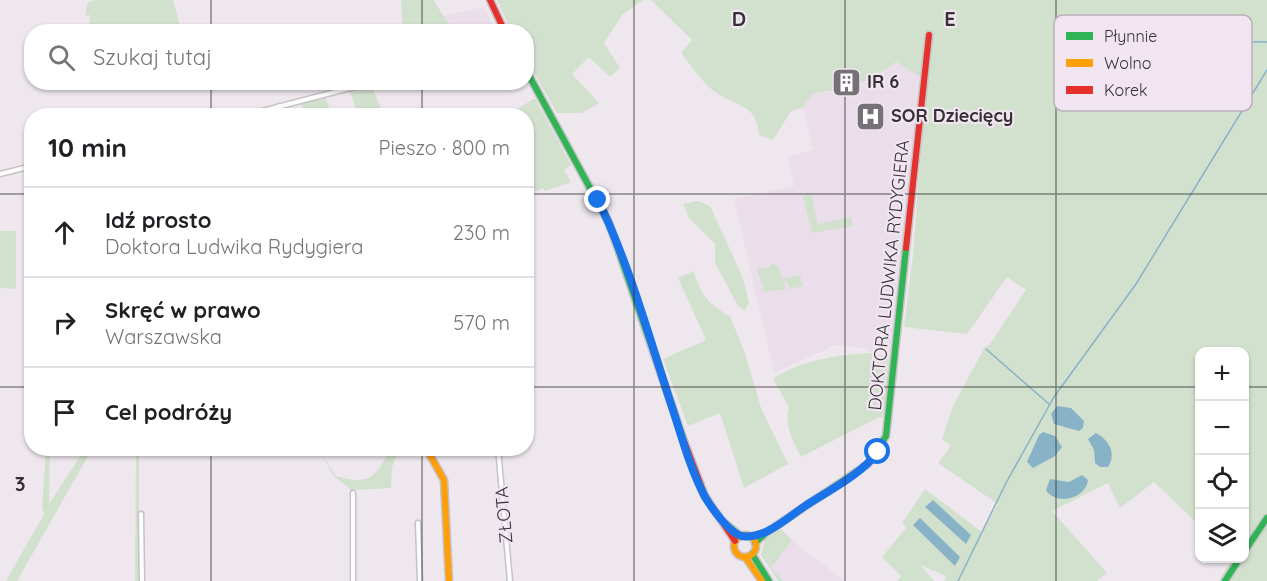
<!DOCTYPE html>
<html lang="pl">
<head>
<meta charset="utf-8">
<style>
	body { margin:0; font-family:Quicksand,sans-serif; background:#f2f2f2; color:#202124 }
	.controls { position:absolute; right:18px; bottom:18px; display:grid; overflow:hidden; border-radius:12px; box-shadow:0 2px 4px #0004 }
	.controls button { width:54px; height:54px; display:grid; place-items:center; padding:0; border:0; border-bottom:2px solid #e0e0e0; background:#fff; color:#202124; font:30px sans-serif }
	.stop { position:absolute; width:18px; height:18px; margin:-14px; border:4px solid #1a73e8; border-radius:50%; background:#fff }
	.stop.end { background:#1a73e8; border-color:#fff; box-shadow:0 2px 6px #0008 }
	.list { margin:0; padding:0; list-style:none }
	h2 { display:flex; justify-content:space-between; align-items:center; height:78px; margin:0; padding:0 24px; font-size:26px }
	h2 small { font-size:20px; font-weight:400; color:#757577 }
	.list li { display:grid; grid-template-columns:39px 1fr auto; gap:18px; align-items:center; box-sizing:border-box; height:90px; padding:0 24px; border-top:2px solid #e0e0e0 }
	.list b { display:block; font-size:22px; white-space:nowrap }
	.list p { margin:0; font-size:20px; white-space:nowrap; color:#757577 }
	.list em { font-size:20px; font-style:normal; color:#757577 }
	.icon { flex:none; width:33px; height:33px; fill:none; stroke:currentColor; stroke-width:2; stroke-linecap:round; stroke-linejoin:round }
	.map { position:relative; flex:none; width:1267px; height:581px; overflow:hidden }
	.search { position:absolute; background:#fff; box-shadow:0 2px 4px #0004; left:24px; top:24px; width:510px; height:66px; display:flex; align-items:center; gap:15px; box-sizing:border-box; padding:0 21px; border-radius:24px; color:#757577; font-size:22px }
	.panel { position:absolute; background:#fff; box-shadow:0 2px 4px #0004; left:24px; top:108px; width:510px; height:348px; border-radius:24px }
	.map>svg:first-child { display:block }
	.built { fill:#ebdeeb }
	.green { fill:#d2e0ce }
	.water { fill:#88b3c6 }
	.lines { fill:none; stroke-linecap:round; stroke-linejoin:round }
	.stream { stroke:#88b3c6; stroke-width:1.5 }
	.street-casing { stroke:#c6c2c6; stroke-width:7 }
	.fast-casing { stroke:#c6c2c6; stroke-width:9 }
	.slow-casing { stroke:#c6c2c6; stroke-width:9 }
	.jam-casing { stroke:#c6c2c6; stroke-width:9 }
	.street { stroke:#fcfcfc; stroke-width:4 }
	.fast { stroke:#30b455; stroke-width:6 }
	.slow { stroke:#ff9f0a; stroke-width:6 }
	.jam { stroke:#e5322d; stroke-width:6 }
	.route { stroke:#1a73e8; stroke-width:8 }
	.grid { fill:none; stroke:#353135; stroke-width:1.5; stroke-opacity:0.55 }
	.labels { text-anchor:middle; stroke-width:4.5; stroke-linejoin:round; paint-order:stroke }
	.poi-label { font-size:18px; font-weight:bold; fill:#353135; stroke:#f1e5f1; text-anchor:start }
	.street-label { font-size:18px; fill:#353135; stroke:#f1e5f1 }
	.key { fill:#f1e5f1; stroke:#b9afb9; stroke-width:1.5 }
	.key-label { font-size:16px; fill:#353135 }
	.grid-label { font-size:20px; text-anchor:middle; font-weight:bold; fill:#353135; stroke:#f1e5f1; stroke-width:4.5; stroke-linejoin:round; paint-order:stroke }
</style>
</head>
<body>
<div class="map">
<svg width="1267" height="581" viewBox="0 0 1267 581">
	<rect width="100%" height="100%" fill="#eee8ee"/>
	<g class="built">
		<path d="M484 7 495 31H454L442 16Z"/>
		<path d="M896 62 920 76 893 353 869 352 865 349 836 345 774 373 734 199 794 186 787 157 813 150 803 108 812 94 854 88 882 74Z"/>
		<path d="M792 540 799 546 845 581H784L774 573 771 568Z"/>
	</g>
	<g class="green">
		<path d="M95 0H173L180 26 164 31H89L90 15 85 16 0 35 85 16 88 2Z"/>
		<path d="M401 0H433L454 31H403Z"/>
		<path d="M497 0H643L622 15 604 43 620 68 610 77 589 57 572 74 599 103 582 113H557L527 60 526 32 511 31Z"/>
		<path d="M651 0H1267V581H1219L1232 559 1244 558V352H1200L1199 525 1154 482 1120 508 1108 483 1052 511 1107 573 1097 581H944L946 576 920 565 934 581H897L901 576 882 557 906 528 902 523 925 489 982 532 998 504 938 463 951 446 942 439 953 406 985 347 990 344 1026 290 1007 277 967 334 904 327 913 255 926 80 896 62C870 84 845 89 812 94L803 108 791 111 773 140 759 135C757 104 737 107 715 92 702 83 691 65 681 53L692 40Z"/>
		<path d="M372 87 384 115H359L350 92Z"/>
		<path d="M325 98 333 115H307L300 103Z"/>
		<path d="M535 98 571 165 564 170 571 182 545 191 543 188 537 191 527 190 526 116 508 115Z"/>
		<path d="M808 192 812 197 818 224 851 217 853 226 812 233 803 197Z"/>
		<path d="M698 201 710 206 743 278 749 303 744 311 738 306 715 263V244L689 218 683 204Z"/>
		<path d="M0 231H16V289L0 288Z"/>
		<path d="M771 263 779 267 782 279 800 275 803 286 789 289 787 282H784L786 289 764 292 757 269 760 265 761 269 771 266Z"/>
		<path d="M694 271C700 294 709 305 730 316L745 353 761 408 788 464 744 488 720 413 688 426 663 359 706 340 678 278Z"/>
		<path d="M869 353 894 357 887 417H880L801 457C793 441 784 426 789 407L773 379C800 360 837 355 869 353Z"/>
		<path d="M139 448V581H135L136 449Z"/>
		<path d="M46 449H50L49 504 85 449H92L17 581H6L44 514 42 507Z"/>
		<path d="M318 449 336 476C369 486 377 477 390 449H399L392 467 391 488 351 490 334 476Z"/>
		<path d="M780 528 792 540 771 568 784 581H778L761 555 765 539Z"/>
	</g>
	<g class="water">
		<path d="M1057 406 1071 408 1084 421 1083 428 1079 431 1054 424 1051 414Z"/>
		<path d="M1043 432 1055 436 1062 447 1055 456 1033 468 1027 462 1039 435Z"/>
		<path d="M1096 433C1109 440 1117 454 1108 467H1100L1095 463 1094 450 1088 439Z"/>
		<path d="M1082 475 1088 480C1086 499 1056 506 1046 490L1050 479 1069 482Z"/>
		<path d="M933 500 971 535 966 544 925 507Z"/>
		<path d="M920 518 960 557 955 566 913 525Z"/>
	</g>
	<g class="lines">
		<g class="stream">
			<path d="M1157 40 1267 42"/>
			<path d="M986 349 1049 404"/>
			<path d="M958 581 1007 481 1054 397 1136 284 1267 70"/>
		</g>
		<defs>
			<g id="street">
				<path d="M279 106 283 116"/>
				<path d="M243 116 373 82"/>
				<path d="M0 174 32 166"/>
				<path d="M498 448 510 581"/>
				<path d="M353 493V581"/>
				<path d="M141 514 142 581"/>
				<path d="M418 523 420 581"/>
				<path d="M752 538 763 533"/>
			</g>
			<g id="fast">
				<path d="M526 70 609 223 684 441"/>
				<path d="M726 524 741 536"/>
				<path d="M755 543 767 532 868 464 886 436 906 248"/>
				<path d="M1244 552 1267 518"/>
				<path d="M752 554 769 581"/>
				<path d="M1225 581 1240 558"/>
			</g>
			<g id="slow">
				<path d="M426 448 444 480 449 581"/>
				<circle cx="745" cy="546" r="11"/>
				<path d="M745 557 762 581"/>
			</g>
			<g id="jam">
				<path d="M490 0 505 32"/>
				<path d="M906 248 929 35"/>
				<path d="M684 441 705 496 735 541"/>
			</g>
		</defs>
		<use href="#street" class="street-casing"/>
		<use href="#fast" class="fast-casing"/>
		<use href="#slow" class="slow-casing"/>
		<use href="#jam" class="jam-casing"/>
		<use href="#street" class="street"/>
		<use href="#fast" class="fast"/>
		<use href="#slow" class="slow"/>
		<use href="#jam" class="jam"/>
	</g>
	<g class="lines">
		<path class="route" d="M598 200C630 266 649 337 672 407 682 437 690 469 705 497 711 507 730 534 742 536 764 540 787 518 805 506 830 490 859 476 878 452"/>
	</g>
	<path class="grid" d="M211 0V32M422 0V32M634 0V581M845 0V581M1056 0V581M211 82V116M422 82V116M0 194H32M526 194H1267M0 387H32M526 387H1200M1244 387H1267M211 448V581M422 448V581"/>
	<defs>
		<symbol id="building-square" viewBox="-11 -11 22 22"><rect x="-9" y="-9" width="18" height="18" rx="4" fill="#767176" stroke="#f1e5f1"/><path d="M-4-6H4V6H1V3H-1V6H-4ZM-2.5-4.3h1.7v1.8h-1.7ZM.8-4.3h1.7v1.8H.8ZM-2.5-1h1.7V.8h-1.7ZM.8-1h1.7V.8H.8Z" fill="#fff"/></symbol>
		<symbol id="hospital-square" viewBox="-11 -11 22 22"><rect x="-9" y="-9" width="18" height="18" rx="4" fill="#767176" stroke="#f1e5f1"/><path d="M-5-5h3v3.5h4V-5h3V5h-3V1.5h-4V5h-3Z" fill="#fff"/></symbol>
	</defs>
	<g fill-rule="evenodd">
		<use href="#building-square" x="830" y="66" width="33" height="33"/>
		<use href="#hospital-square" x="854" y="100" width="33" height="33"/>
	</g>
	<g class="labels">
		<g class="poi-label">
			<text x="867" y="88">IR 6</text>
			<text x="891" y="122">SOR Dziecięcy</text>
		</g>
		<g class="street-label">
			<text transform="translate(889 275) rotate(-84)" y="6">DOKTORA LUDWIKA RYDYGIERA</text>
			<text transform="translate(504 515) rotate(-95)" y="6">ZŁOTA</text>
		</g>
	</g>
	<rect x="1054" y="15" width="198" height="96" rx="9" class="key"/>
	<rect x="1066" y="32" width="27" height="8" fill="#30b455"/>
	<rect x="1066" y="59" width="27" height="8" fill="#ff9f0a"/>
	<rect x="1066" y="86" width="27" height="8" fill="#e5322d"/>
	<g class="key-label">
		<text x="1104" y="42">Płynnie</text>
		<text x="1104" y="69">Wolno</text>
		<text x="1104" y="96">Korek</text>
	</g>
	<g class="grid-label">
		<text x="739" y="26">D</text>
		<text x="950" y="26">E</text>
		<text x="20" y="491">3</text>
	</g>
</svg>
<div class="controls">
<button>+</button>
<button>−</button>
<button><svg class="icon" aria-label="locate" viewBox="0 0 24 24"><circle cx="12" cy="12" r="6"/><path d="M12 2v4M12 18v4M2 12h4M18 12h4"/></svg></button>
<button><svg class="icon" aria-label="layers" viewBox="0 0 24 24"><path d="M12 4l9 5-9 5-9-5zM3 14l9 5 9-5"/></svg></button>
</div>
<div class="stop" style="left:878px;top:452px"></div>
<div class="stop end" style="left:598px;top:200px"></div>
<div class="search"><svg class="icon" aria-label="search" viewBox="0 0 24 24"><circle cx="10" cy="10" r="6"/><path d="M15 15l6 6"/></svg>Szukaj tutaj</div>
<section class="panel">
<h2>10 min<small>Pieszo · 800 m</small></h2>
<ul class="list">
<li><svg class="icon" aria-label="ahead" viewBox="0 0 24 24"><path d="M12 20V5M6 11l6-6 6 6"/></svg><div><b>Idź prosto</b><p>Doktora Ludwika Rydygiera</p></div><em>230 m</em></li>
<li><svg class="icon" aria-label="right" viewBox="0 0 24 24"><path d="M7 20v-9h11M14 6l5 5-5 5"/></svg><div><b>Skręć w prawo</b><p>Warszawska</p></div><em>570 m</em></li>
<li><svg class="icon" aria-label="arrive" viewBox="0 0 24 24"><path d="M6 21V4h12l-3 4 3 4H6"/></svg><div><b>Cel podróży</b></div></li>
</ul>
</section>
</div>
</body>
</html>
